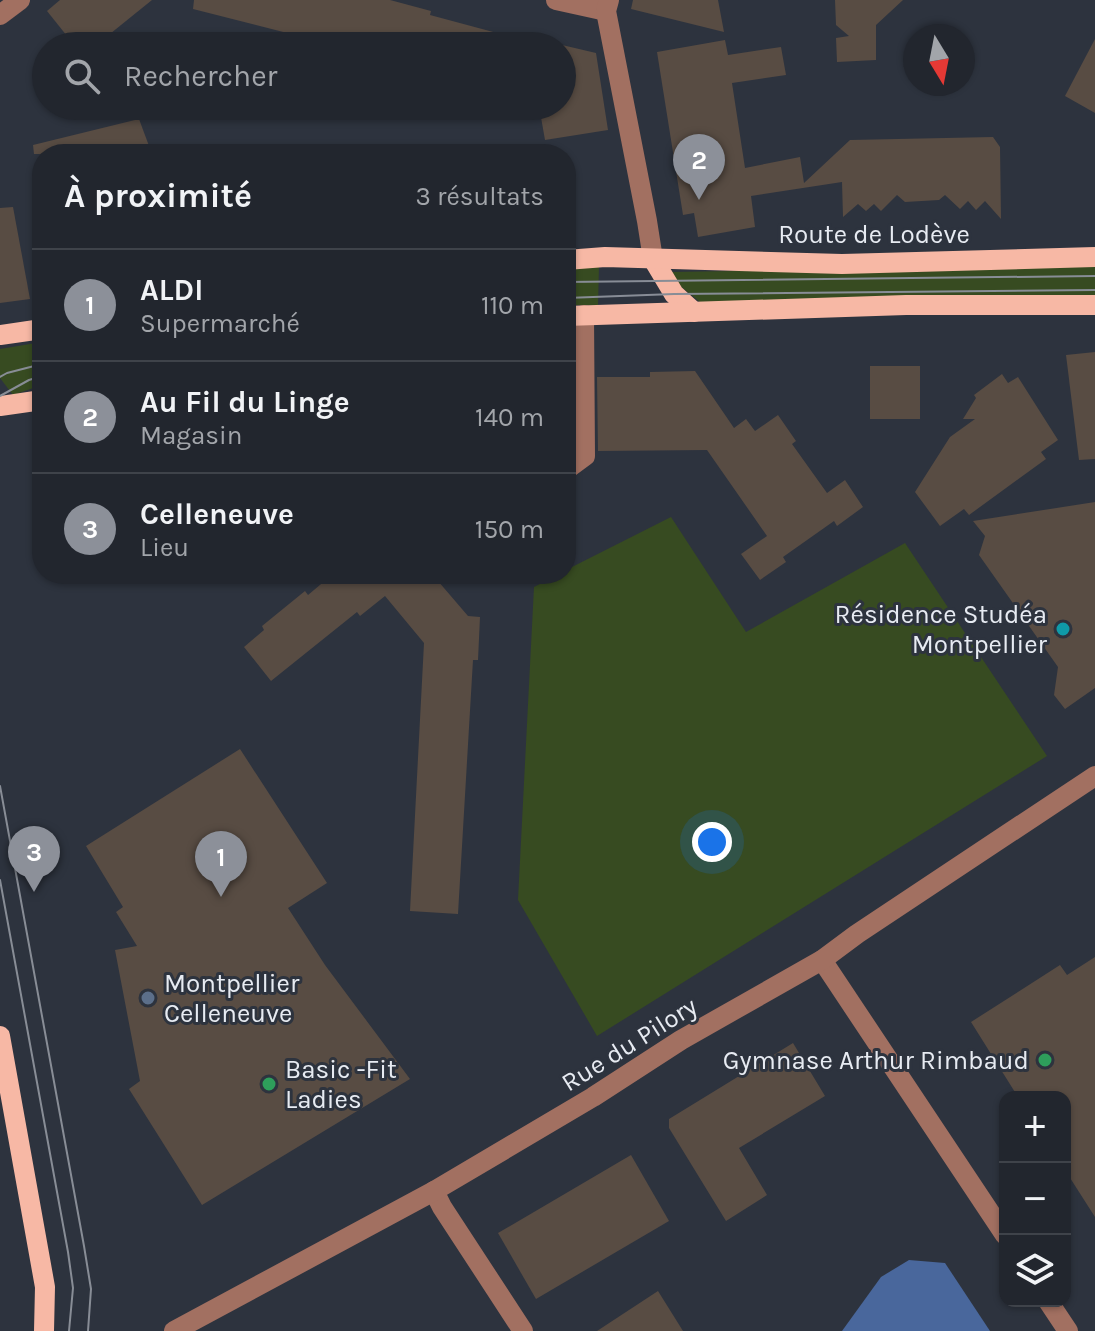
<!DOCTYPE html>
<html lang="fr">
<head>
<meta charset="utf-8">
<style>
	body { margin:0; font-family:Karla,sans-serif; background:#2a2e36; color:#f1f3f6 }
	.controls { position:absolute; right:24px; bottom:24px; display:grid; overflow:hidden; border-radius:16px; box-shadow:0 2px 6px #0004 }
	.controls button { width:72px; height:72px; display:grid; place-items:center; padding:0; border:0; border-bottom:2px solid #3f434a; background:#22262e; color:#f1f3f6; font:40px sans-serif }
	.compass { position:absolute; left:903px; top:24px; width:72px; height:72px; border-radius:50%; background:#22262e; box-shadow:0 2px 6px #0004; rotate:170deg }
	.you { position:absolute; left:712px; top:842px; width:28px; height:28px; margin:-20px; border:6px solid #fff; border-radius:50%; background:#1a73e8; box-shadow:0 0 0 12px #1a73e833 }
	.badge { display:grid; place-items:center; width:52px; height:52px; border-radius:50%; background:#8c9099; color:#fff; font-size:26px; font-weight:700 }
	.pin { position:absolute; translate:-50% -66px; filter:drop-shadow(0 2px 4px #0008) }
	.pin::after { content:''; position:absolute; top:42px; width:28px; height:24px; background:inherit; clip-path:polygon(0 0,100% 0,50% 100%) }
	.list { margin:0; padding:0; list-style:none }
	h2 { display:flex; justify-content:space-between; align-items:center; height:104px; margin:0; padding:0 32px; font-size:34px }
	h2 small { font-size:26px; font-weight:400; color:#a2a5aa }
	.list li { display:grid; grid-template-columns:52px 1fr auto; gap:24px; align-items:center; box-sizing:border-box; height:112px; padding:0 32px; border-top:2px solid #3f434a }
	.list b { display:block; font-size:30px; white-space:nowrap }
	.list p { margin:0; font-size:26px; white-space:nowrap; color:#a2a5aa }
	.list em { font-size:26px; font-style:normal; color:#a2a5aa }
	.icon { flex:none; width:44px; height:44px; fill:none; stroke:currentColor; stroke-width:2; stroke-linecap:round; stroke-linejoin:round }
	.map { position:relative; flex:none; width:1095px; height:1331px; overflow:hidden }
	.search { position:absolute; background:#22262e; box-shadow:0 2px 6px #0004; left:32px; top:32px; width:544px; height:88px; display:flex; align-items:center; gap:20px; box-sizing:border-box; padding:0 28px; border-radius:44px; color:#a2a5aa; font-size:30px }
	.panel { position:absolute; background:#22262e; box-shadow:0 2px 6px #0004; left:32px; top:144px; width:544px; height:440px; border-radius:32px }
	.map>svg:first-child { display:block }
	.green { fill:#374b21 }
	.water { fill:#49679c }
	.building { fill:#584c43 }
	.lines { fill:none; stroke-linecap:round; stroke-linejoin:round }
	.minor { stroke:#a27061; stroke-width:20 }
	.major { stroke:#f7b8a5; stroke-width:20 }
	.tram { stroke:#888d96; stroke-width:2 }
	.culture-dot { fill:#0f9aa8; stroke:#2d333e; stroke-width:3 }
	.service-dot { fill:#5c6f8a; stroke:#2d333e; stroke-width:3 }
	.leisure-dot { fill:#2e9e5b; stroke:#2d333e; stroke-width:3 }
	.labels { text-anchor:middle; stroke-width:6; stroke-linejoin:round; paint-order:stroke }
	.street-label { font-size:26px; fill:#e7ebf2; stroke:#2d333e }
	.poi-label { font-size:26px; fill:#e7ebf2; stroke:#2d333e; text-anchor:end }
</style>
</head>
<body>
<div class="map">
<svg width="1095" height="1331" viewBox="0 0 1095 1331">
	<rect width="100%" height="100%" fill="#2d333e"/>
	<g class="green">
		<path d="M1095 265V297L700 302 679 285 670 272Z"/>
		<path d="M599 266 598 305H566V268Z"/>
		<path d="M42 342V385L13 395 0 378V349Z"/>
		<path d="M671 517 746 632 905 543 1047 756 597 1036 518 900 534 587 559 574H566V570Z"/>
	</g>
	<path class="water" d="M909 1260 945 1263 990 1331H842L881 1277Z"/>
	<g class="building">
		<path d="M60 0H152L95 46H75L47 11Z"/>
		<path d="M194 0H390L431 11 430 15 516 38 515 46H338L193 9Z"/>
		<path d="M633 0H718L724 32 631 9Z"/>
		<path d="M835 0H903L876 25V60L837 62 836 38 849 36 836 25Z"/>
		<path d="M1095 39V113L1065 96Z"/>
		<path d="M725 40 728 55 781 47 786 75 732 83 745 168 800 157 804 183 850 140 993 137 1000 147 1001 219 985 201 976 210 968 201 960 209 945 195 939 200 905 202 897 195 881 211 874 204 866 211 858 204 843 217 842 182 751 196 755 227 698 237 694 213 683 215 657 52Z"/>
		<path d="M562 45 596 53 608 130 545 140 539 106H562Z"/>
		<path d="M139 119 152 154H34L33 145Z"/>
		<path d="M13 207 30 299 0 303V208Z"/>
		<path d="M1095 352V459L1079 460 1066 355Z"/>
		<rect x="870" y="366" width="50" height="53"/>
		<path d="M695 371 734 428 746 419 755 431 778 415 796 441 792 444 827 493 845 480 863 507 837 526 834 521 783 557 786 562 760 580 741 554 767 536 707 450 598 451 597 377H650V372Z"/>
		<path d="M1002 374 1008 383 1018 377 1058 440 1041 452 1046 459 969 515 964 509 940 526 915 492 950 437 975 419H963L976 398 974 395Z"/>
		<path d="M566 377H571L572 445H566Z"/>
		<path d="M1095 502V688L1065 709 1054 695 1058 667 979 555 985 536 973 521Z"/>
		<path d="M333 574H432L468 616 480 617 478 660H473L458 914 410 911 424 643 385 596 360 616 357 612 271 681 244 647 264 630 262 626 305 591 308 595Z"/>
		<path d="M240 749 327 883 288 908 325 965 410 1079 202 1205 129 1089 140 1081 115 950 137 946 116 912 123 907 86 846Z"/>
		<path d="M1095 957V1217L1065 1170V1097H1018L971 1022 1060 965 1067 975Z"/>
		<path d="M793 1043 825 1096 739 1148 767 1195 726 1221 669 1128V1119Z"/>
		<path d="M631 1155 669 1221 536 1299 498 1233Z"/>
		<path d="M658 1291 683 1331H597Z"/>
	</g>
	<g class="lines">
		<g class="minor">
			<path d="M556 0 606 11"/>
			<path d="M609 0 606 11 647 221 653 259"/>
			<path d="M0 15 20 0"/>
			<path d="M566 470 585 456 584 315"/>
			<path d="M822 960 1005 1235"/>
			<path d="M434 1191 442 1207 523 1331"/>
			<path d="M1048 1301 1068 1331"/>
			<path d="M174 1331 434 1191 593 1097 681 1040 822 960 857 934 1095 776"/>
		</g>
		<g class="major">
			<path d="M653 259 674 294 694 312"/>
			<path d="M566 260 605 257 842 264 1095 257"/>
			<path d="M566 316 906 305H1095"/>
			<path d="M0 335 42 329"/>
			<path d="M0 406 42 400"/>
			<path d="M0 1036 45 1287 44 1331"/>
		</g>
		<g class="tram">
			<path d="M566 282 1095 276"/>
			<path d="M566 298 674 294 1095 290"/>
			<path d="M0 377 7 373 42 364"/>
			<path d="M0 396 29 380 42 376"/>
			<path d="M0 786 84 1246 91 1289 88 1331"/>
			<path d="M0 880 68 1252 73 1288 69 1331"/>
		</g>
	</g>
	<circle class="culture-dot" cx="1063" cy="629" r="8"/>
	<circle class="service-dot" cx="148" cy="998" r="8"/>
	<g class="leisure-dot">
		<circle cx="1045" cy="1060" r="8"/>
		<circle cx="269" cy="1084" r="8"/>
	</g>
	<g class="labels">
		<g class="street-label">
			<text x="874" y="243">Route de Lodève</text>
			<text transform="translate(629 1044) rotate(-32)" y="9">Rue du Pilory</text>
		</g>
		<g class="poi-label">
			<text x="1047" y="623">Résidence Studéa<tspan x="1047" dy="30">Montpellier</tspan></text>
			<text x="164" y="992" text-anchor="start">Montpellier<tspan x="164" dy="30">Celleneuve</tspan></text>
			<text x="1029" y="1069">Gymnase Arthur Rimbaud</text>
			<text x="285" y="1078" text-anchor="start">Basic -Fit<tspan x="285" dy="30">Ladies</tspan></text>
		</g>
	</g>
</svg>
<div class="controls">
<button>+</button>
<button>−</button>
<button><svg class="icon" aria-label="layers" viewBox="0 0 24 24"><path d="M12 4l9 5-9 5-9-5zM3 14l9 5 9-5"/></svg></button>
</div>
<svg class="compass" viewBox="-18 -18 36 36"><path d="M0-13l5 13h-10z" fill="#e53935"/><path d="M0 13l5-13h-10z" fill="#a2a5aa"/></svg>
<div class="you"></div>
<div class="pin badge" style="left:221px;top:897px">1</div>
<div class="pin badge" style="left:699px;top:200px">2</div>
<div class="pin badge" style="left:34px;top:892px">3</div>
<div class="search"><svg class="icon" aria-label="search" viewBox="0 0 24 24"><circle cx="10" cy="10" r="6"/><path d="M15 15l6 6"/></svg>Rechercher</div>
<section class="panel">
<h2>À proximité<small>3 résultats</small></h2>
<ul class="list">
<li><span class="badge">1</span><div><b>ALDI</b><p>Supermarché</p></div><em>110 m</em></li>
<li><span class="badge">2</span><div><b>Au Fil du Linge</b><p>Magasin</p></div><em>140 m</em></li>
<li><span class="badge">3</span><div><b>Celleneuve</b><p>Lieu</p></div><em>150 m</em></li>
</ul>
</section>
</div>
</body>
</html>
